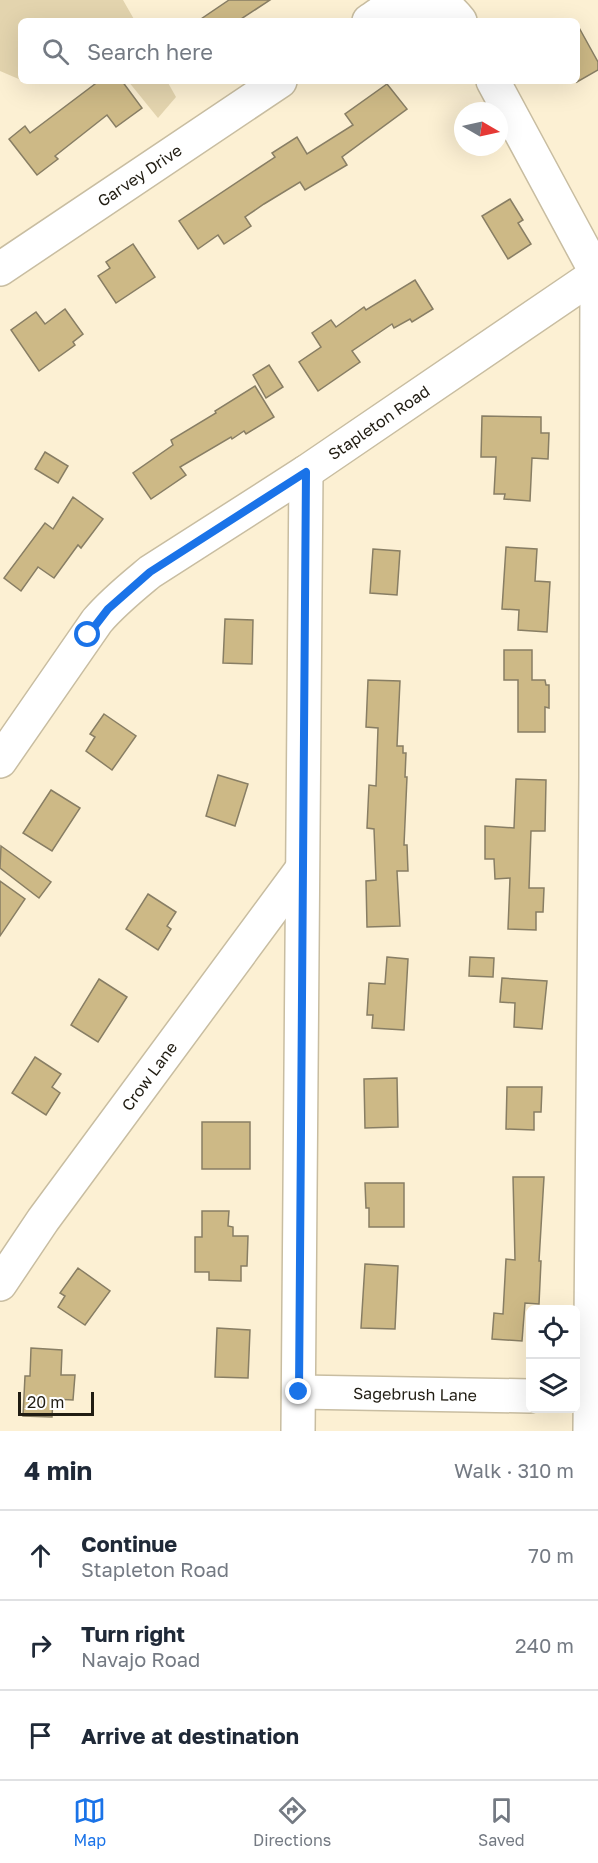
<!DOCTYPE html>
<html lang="en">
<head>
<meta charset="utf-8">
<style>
	body { margin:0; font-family:"Golos Text",sans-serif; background:#f6f6f7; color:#1f2937 }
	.controls { position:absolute; right:18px; bottom:18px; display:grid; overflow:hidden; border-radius:9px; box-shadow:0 6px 24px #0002 }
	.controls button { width:54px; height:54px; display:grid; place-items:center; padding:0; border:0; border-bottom:2px solid #e0e1e3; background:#fff; color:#1f2937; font:30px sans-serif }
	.compass { position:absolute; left:454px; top:102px; width:54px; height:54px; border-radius:50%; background:#fff; box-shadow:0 6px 24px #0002; rotate:99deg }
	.scale { position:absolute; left:18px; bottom:15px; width:76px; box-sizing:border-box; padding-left:6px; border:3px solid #201c12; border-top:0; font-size:16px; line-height:21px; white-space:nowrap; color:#201c12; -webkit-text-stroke:4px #fff; paint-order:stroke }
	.stop { position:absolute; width:18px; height:18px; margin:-14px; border:4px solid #1a73e8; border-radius:50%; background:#fff }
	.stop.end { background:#1a73e8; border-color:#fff; box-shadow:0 2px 6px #0008 }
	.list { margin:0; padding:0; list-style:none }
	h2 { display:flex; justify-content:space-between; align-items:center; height:78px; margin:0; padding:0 24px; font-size:26px }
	h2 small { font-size:20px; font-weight:400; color:#747a83 }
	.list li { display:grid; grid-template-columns:39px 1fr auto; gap:18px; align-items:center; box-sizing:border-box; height:90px; padding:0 24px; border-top:2px solid #e0e1e3 }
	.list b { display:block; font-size:22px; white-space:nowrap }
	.list p { margin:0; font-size:20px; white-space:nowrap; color:#747a83 }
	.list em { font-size:20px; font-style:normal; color:#747a83 }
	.icon { flex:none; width:33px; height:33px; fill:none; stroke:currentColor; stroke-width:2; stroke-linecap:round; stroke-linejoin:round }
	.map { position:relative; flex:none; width:598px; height:1431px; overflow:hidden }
	.search { position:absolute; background:#fff; box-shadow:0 6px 24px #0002; left:18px; right:18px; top:18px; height:66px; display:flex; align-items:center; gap:15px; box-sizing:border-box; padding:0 21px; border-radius:9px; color:#747a83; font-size:22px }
	.sheet { height:348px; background:#fff }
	nav { display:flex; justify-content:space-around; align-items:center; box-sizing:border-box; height:84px; border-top:2px solid #e0e1e3; background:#fff; font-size:16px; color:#747a83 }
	nav a { display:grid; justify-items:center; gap:3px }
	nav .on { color:#1a73e8 }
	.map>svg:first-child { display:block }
	.green { fill:#e3d4ae }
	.building { fill:#cdb986; stroke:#887e64; stroke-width:1.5 }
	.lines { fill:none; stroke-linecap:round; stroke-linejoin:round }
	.minor-casing { stroke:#c8bda1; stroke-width:36 }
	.minor { stroke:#fff; stroke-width:33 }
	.route { stroke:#1a73e8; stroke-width:8 }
	.labels { text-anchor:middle; stroke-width:5; stroke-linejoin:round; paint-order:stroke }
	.street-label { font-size:16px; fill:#201c12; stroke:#fff }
</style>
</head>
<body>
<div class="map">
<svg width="598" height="1431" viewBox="0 0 598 1431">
	<rect width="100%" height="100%" fill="#fcf0d3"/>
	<g class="green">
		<path d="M0 0H123L135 21H21V80L0 71Z"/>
		<path d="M128 81H167L176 97 158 118Z"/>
	</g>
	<g class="building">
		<path d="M229 0H270L238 21H198Z"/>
		<path d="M577 24 598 62V70L577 82Z"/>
		<path d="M99 81H122L142 108 116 127 107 115 55 156 58 159 37 175 9 139 25 126 30 133Z"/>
		<path d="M387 84 407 109 342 157 347 165 305 190 300 182 264 204 245 217 251 226 224 244 218 235 198 249 179 221 275 157 272 153 297 137 307 154 353 125 345 114Z"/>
		<path d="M510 199 523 220 518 223 531 244 508 259 482 216Z"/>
		<path d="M133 244 155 277 116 303 98 276 110 268 106 262Z"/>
		<path d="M415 280 433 309 412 322 410 319 394 328 392 324 352 351 360 362 318 391 299 362 321 347 312 333 331 320 336 327 364 307 366 310Z"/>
		<path d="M65 309 83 334 73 342 75 345 39 371 11 330 36 312 45 324Z"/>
		<path d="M269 365 283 387 266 398 253 375Z"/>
		<path d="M255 386 274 417 246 434 244 431 232 439 231 437 180 467 186 475 151 499 133 473 173 445 171 440 216 413 215 411Z"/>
		<path d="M482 416 541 417V433H549L548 459 532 458 530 501 504 499 505 494H494L496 457H481Z"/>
		<path d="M45 452 68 466 58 483 35 469Z"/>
		<path d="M73 497 103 519 81 548 78 545 54 578 38 567 21 591 4 578 45 523 53 529Z"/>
		<path d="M506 547 537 549 535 581 550 582 547 632 518 630 519 610 502 609Z"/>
		<path d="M373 549 400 551 397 595 370 593Z"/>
		<path d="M225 619 253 620 252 664 223 663Z"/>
		<path d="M504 650H532V680H545L546 685H549V708L545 707V732H518V680H504Z"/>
		<path d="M368 680 400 681 397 746H403V753H406L405 777H407L404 845H407L408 871H397L400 926 367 927 366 881 376 880 374 829 367 828 369 785 376 786 378 728 366 727Z"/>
		<path d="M104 714 136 736 112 770 86 751 95 737 90 734Z"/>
		<path d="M218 775 248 784 235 826 206 816Z"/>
		<path d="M516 779 546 780 545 831H531L529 888H544L543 912H536V930L508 929 510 878 495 879 494 859H485V826L514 828Z"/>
		<path d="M51 790 80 808 52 851 23 833Z"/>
		<path d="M1 846 51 882 39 898 0 868Z"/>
		<path d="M0 881 25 899 0 936Z"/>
		<path d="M148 894 176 912 167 926 171 929 158 950 126 929Z"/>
		<path d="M387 957 408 959 404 1030 372 1028 373 1015H367L369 983 385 984Z"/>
		<path d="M470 957 494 958 493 977 469 976Z"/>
		<path d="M502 978 547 981 542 1029 514 1027 515 1003 500 1002Z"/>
		<path d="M99 979 127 997 98 1042 71 1025Z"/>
		<path d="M35 1057 61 1074 52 1087 60 1093 46 1115 12 1093Z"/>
		<path d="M397 1078 398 1127 365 1128 364 1079Z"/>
		<path d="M507 1087H542L541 1112H534V1130L506 1129Z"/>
		<rect x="202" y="1122" width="48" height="47"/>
		<path d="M513 1177H544L539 1261H541L539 1304 525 1303 522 1341 492 1339 494 1313 503 1314 506 1259 515 1260Z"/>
		<path d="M365 1183H404V1227H369V1208H366Z"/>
		<path d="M202 1211H229L228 1226 233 1227V1236H248L247 1266H241V1281L209 1280V1272H195V1237H202Z"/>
		<path d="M365 1264 398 1266 395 1329 361 1328Z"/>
		<path d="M78 1268 110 1291 85 1325 58 1307 65 1296 60 1293Z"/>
		<path d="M217 1328 250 1330 248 1378 215 1377Z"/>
		<path d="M31 1348 62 1350 61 1375H75L73 1400 53 1399 52 1417 23 1416 25 1376H30Z"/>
	</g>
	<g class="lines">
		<defs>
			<g id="minor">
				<path d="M369 21C377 16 385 9 394 5 408 0 433 0 446 7 452 11 456 16 460 21"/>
				<path d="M493 81 597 274 596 777 590 1431"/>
				<path id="s1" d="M0 269 280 81"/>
				<path id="s2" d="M0 761 97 621C113 602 132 587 150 572L306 472 598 273"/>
				<path id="s3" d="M0 1284 43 1220 302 869"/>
				<path id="s4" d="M299 1392 530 1396"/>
				<path d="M298 1431 306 472"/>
			</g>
		</defs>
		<use href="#minor" class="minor-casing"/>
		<use href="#minor" class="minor"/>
	</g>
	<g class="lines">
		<path class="route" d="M88 635 108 609 150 572 306 472 299 1392"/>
	</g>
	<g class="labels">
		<g class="street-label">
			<text dy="6" stroke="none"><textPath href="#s1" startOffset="168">Garvey Drive</textPath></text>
			<text dy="6" stroke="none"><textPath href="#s2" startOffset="516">Stapleton Road</textPath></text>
			<text dy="6" stroke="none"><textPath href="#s3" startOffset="256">Crow Lane</textPath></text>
			<text dy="6" stroke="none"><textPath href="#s4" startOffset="116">Sagebrush Lane</textPath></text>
		</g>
	</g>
</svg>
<div class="controls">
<button><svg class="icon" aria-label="locate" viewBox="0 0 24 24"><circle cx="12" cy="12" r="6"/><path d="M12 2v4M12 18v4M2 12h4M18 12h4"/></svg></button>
<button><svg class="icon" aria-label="layers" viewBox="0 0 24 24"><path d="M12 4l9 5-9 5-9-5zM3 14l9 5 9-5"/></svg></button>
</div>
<svg class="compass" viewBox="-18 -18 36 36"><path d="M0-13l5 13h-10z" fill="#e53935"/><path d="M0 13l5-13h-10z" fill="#747a83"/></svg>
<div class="scale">20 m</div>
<div class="stop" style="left:88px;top:635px"></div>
<div class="stop end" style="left:299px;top:1392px"></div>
<div class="search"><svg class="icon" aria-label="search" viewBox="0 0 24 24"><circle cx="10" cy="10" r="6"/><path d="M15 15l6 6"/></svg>Search here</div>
</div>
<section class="sheet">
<h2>4 min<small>Walk · 310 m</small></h2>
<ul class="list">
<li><svg class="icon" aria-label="ahead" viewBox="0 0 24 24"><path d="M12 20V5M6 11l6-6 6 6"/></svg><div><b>Continue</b><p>Stapleton Road</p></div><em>70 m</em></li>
<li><svg class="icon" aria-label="right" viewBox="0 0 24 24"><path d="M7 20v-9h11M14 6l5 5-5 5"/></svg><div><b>Turn right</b><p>Navajo Road</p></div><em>240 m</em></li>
<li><svg class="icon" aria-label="arrive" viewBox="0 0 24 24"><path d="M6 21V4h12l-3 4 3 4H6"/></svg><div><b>Arrive at destination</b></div></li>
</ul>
</section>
<nav>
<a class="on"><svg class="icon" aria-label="map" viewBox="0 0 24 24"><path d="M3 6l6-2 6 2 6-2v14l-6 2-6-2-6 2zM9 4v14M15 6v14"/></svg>Map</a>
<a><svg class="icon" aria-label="directions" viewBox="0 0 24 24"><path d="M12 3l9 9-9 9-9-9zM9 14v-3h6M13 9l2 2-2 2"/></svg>Directions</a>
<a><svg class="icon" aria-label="saved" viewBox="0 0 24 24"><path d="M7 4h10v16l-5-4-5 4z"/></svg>Saved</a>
</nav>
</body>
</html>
